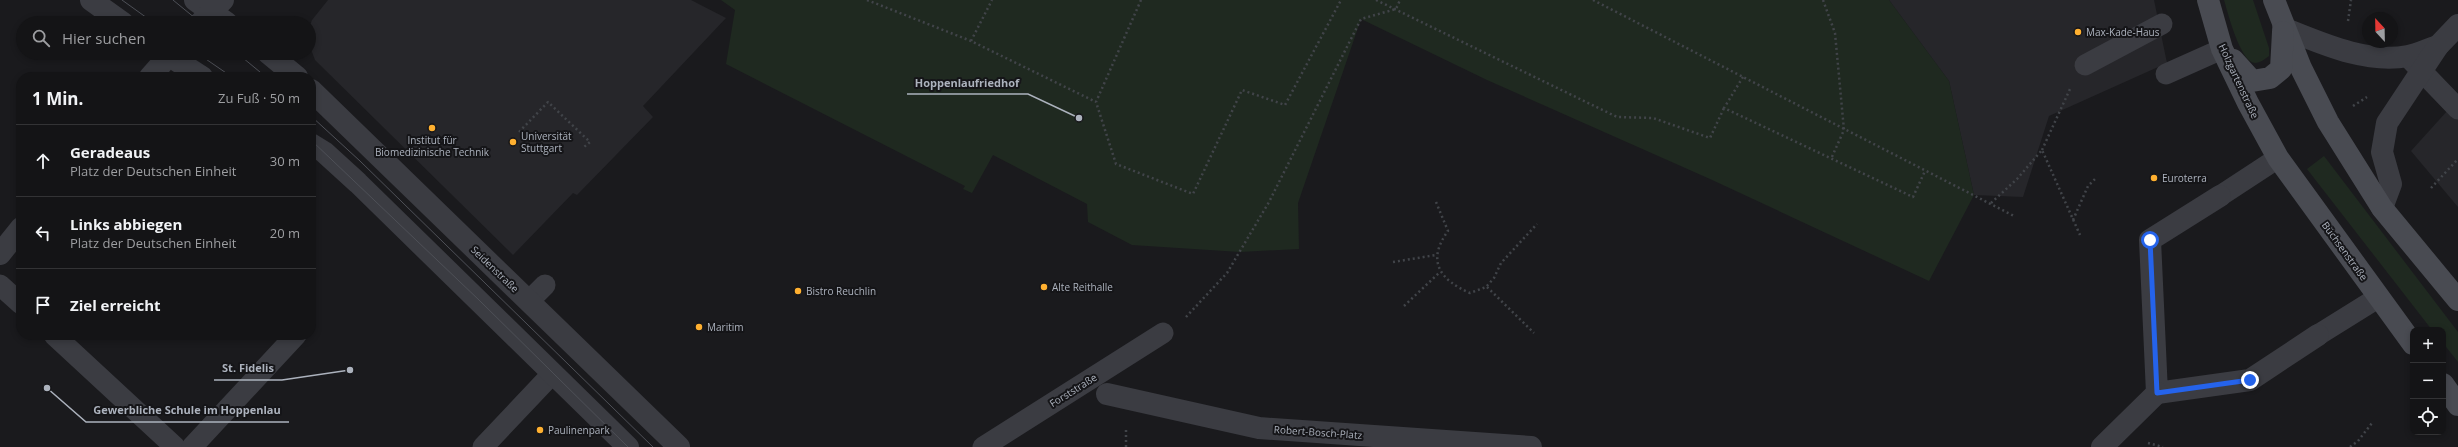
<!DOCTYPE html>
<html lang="de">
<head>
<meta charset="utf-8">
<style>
	body { margin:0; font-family:"Open Sans",sans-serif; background:#1d1d1f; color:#f1f3f6 }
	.controls { position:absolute; right:12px; bottom:12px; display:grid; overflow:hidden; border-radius:8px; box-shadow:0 2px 6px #0003 }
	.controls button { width:36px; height:36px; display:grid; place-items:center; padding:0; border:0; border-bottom:1px solid #333335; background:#141416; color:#f1f3f6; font:20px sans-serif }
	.compass { position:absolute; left:2362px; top:12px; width:36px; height:36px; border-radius:50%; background:#141416; box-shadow:0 2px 6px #0003; rotate:338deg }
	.stop { position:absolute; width:12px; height:12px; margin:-9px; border:3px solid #2563eb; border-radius:50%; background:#fff }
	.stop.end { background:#2563eb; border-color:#fff; box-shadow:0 1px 4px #0008 }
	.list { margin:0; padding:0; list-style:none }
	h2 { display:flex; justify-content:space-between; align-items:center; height:52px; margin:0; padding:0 16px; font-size:17px }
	h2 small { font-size:13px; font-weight:400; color:#9d9ea1 }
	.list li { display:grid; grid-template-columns:26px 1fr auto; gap:12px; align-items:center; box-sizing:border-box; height:72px; padding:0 16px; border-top:1px solid #333335 }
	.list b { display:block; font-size:15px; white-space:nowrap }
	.list p { margin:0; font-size:13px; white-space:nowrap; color:#9d9ea1 }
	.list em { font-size:13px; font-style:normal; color:#9d9ea1 }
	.icon { flex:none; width:22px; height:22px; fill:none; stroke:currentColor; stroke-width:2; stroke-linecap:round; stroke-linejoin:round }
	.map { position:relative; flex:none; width:2458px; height:447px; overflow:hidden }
	.search { position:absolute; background:#141416; box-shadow:0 2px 6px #0003; left:16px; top:16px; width:300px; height:44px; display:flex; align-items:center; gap:10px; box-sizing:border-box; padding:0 14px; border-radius:22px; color:#9d9ea1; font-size:15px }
	.panel { position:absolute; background:#141416; box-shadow:0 2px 6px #0003; left:16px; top:72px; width:300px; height:268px; border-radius:16px }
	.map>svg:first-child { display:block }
	.built { fill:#26262a }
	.green { fill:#1f2920 }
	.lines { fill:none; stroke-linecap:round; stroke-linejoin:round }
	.path { stroke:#414449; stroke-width:2.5; stroke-dasharray:2 3; stroke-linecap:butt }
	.service { stroke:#3b3c42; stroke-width:21 }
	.pedestrian { stroke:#3b3c42; stroke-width:22 }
	.minor { stroke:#3b3c42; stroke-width:22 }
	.tertiary { stroke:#3b3c42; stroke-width:22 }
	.secondary { stroke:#494b52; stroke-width:22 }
	.tram { stroke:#4e5057; stroke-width:1 }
	.route { stroke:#2563eb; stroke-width:5 }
	.poi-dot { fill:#ffb030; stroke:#151518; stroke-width:1.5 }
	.labels { text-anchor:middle; stroke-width:4; stroke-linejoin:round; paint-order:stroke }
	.poi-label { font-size:10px; fill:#acb2bd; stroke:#151518; text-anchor:start }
	.street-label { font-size:10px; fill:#acb2bd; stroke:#151518 }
	.leader { fill:none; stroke:#acb2bd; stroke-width:1.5 }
	.callout-dot { fill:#acb2bd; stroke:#151518; stroke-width:1.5 }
	.callout-label { font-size:11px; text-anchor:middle; font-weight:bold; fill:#acb2bd; stroke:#151518; stroke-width:4; stroke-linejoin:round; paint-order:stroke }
</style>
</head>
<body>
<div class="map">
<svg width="2458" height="447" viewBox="0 0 2458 447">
	<rect width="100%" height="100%" fill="#1a1a1d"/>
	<g class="built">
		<path d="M328 0H691L726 18 643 106 653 117 577 195 573 193 513 255 315 60 309 44V28L312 20Z"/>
		<path d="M1889 0H2154L2167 63 2049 116 2023 197 1974 195 1949 81Z"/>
		<path d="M2458 99V207L2411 151Z"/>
	</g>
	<g class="green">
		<path d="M721 0H1889L1949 81 1974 195 1929 281 1710 179 1487 80 1361 19 1298 203 1299 249 1240 252 1132 245 1088 222 1087 204 993 155 972 193 963 189 965 186 726 64 735 10Z"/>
		<path d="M2224 0H2253L2269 48V56C2265 59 2260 63 2255 63 2240 62 2228 13 2224 0Z"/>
		<path d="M2324 156 2458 332V362L2443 343V330H2432L2307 169Z"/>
	</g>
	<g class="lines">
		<g class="path">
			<path d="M867 0 971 41 1096 102"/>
			<path d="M1141 0 1096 102 1116 164 1193 194 1242 90 1285 105 1341 0"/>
			<path d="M1376 0 1617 117 1653 118 1710 138 1724 108"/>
			<path d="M1593 0 2014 216"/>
			<path d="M1823 0 1835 33 1844 130 1831 159"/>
			<path d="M2348 21 2351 0"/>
			<path d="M971 41 992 0"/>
			<path d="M1743 77 1724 108 1913 197 1925 171"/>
			<path d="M2353 106 2367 97"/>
			<path d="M519 132 548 102 590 142 584 147"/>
			<path d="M2042 150 2070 89"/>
			<path d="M2431 188 2458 159"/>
			<path d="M1436 202 1448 231C1426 261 1440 280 1470 293L1486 287 1494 278 1501 263 1537 224"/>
			<path d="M1991 203 2017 179 2042 150 2080 235"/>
			<path d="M2073 220 2088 186 2095 179"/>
			<path d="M1393 262 1436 255"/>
			<path d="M1487 287 1534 333"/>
			<path d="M1404 306 1440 272"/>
			<path d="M1186 317 1227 273 1269 202 1361 19 1396 9 1400 0"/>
			<path d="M1126 430V447"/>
			<path d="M2148 443 2163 447"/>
			<path d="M2350 447 2358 441 2372 423"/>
		</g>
		<g class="service">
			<path d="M2409 58 2458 109"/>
			<path d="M2085 65 2162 24"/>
			<path d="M2166 74 2222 49"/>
			<path d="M2220 196 2278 158"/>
			<path d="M0 285 21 304"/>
			<path d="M529 301 545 285"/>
			<path d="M54 335 175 447"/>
			<path d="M2318 335 2379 297"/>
			<path d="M192 447 296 335"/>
			<path d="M483 447 552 374"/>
			<path d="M983 447 1163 333"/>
		</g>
		<g class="pedestrian">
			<path d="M2220 196 2150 240 2157 393 2250 380 2318 335"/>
			<path d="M1107 394 1259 428 1531 447"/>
			<path d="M2102 447 2157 393"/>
		</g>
		<g class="minor">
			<path d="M2283 28C2321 43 2366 64 2408 56 2418 54 2428 49 2438 46"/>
			<path d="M2382 208 2391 184 2382 152 2387 123 2438 46 2458 25"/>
		</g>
		<g class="tertiary">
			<path d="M91 0 123 23"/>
			<path d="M195 0 227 23"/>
			<path d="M200 23 223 0"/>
			<path d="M165 53 202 77"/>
			<path d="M268 53 297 77"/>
			<path d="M150 77 171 53"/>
			<path d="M311 90 679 447"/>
			<path d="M311 144 324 152 358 183 628 447"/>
			<path d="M0 254 21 228"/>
		</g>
		<g class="secondary">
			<path d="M2208 0 2222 49 2248 103 2278 158 2413 344"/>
			<path d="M2274 0 2301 68 2328 122 2382 208 2458 300"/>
			<path d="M2233 60 2252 81 2270 78 2281 69 2283 32"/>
			<path d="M2443 384 2458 405"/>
		</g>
		<g class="tram">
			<path d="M122 0 154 23"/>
			<path d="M173 0 201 23"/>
			<path d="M197 53 232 77"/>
			<path d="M237 53 266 77"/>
			<path d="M311 116 360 161 653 447"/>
			<path d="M311 140 479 300 628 447"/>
		</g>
	</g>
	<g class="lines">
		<path class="route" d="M2150 240 2157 393 2250 380"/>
	</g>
	<g class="poi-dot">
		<circle cx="2078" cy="32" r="4"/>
		<circle cx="432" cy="128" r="4"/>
		<circle cx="513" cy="142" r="4"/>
		<circle cx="2154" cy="178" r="4"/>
		<circle cx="1044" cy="287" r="4"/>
		<circle cx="798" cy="291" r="4"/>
		<circle cx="699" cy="327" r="4"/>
		<circle cx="540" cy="430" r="4"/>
	</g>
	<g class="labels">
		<g class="poi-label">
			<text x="2086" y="36">Max-Kade-Haus</text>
			<text x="521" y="140">Universität<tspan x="521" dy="12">Stuttgart</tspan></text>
			<text x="432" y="144" text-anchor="middle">Institut für<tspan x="432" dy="12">Biomedizinische Technik</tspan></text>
			<text x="2162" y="182">Euroterra</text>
			<text x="1052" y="291">Alte Reithalle</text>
			<text x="806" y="295">Bistro Reuchlin</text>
			<text x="707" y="331">Maritim</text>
			<text x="548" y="434">Paulinenpark</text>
		</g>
		<g class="street-label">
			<text transform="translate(2239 81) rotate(65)" y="4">Holzgartenstraße</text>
			<text transform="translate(2345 251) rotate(54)" y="4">Büchsenstraße</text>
			<text transform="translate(495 269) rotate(44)" y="4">Seidenstraße</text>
			<text transform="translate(1073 390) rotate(-32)" y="4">Forststraße</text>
			<text transform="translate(1318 432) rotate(4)" y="4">Robert-Bosch-Platz</text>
		</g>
	</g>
	<path class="leader" d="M1079 118L1028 94H907M350 370L282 380H214M47 388L86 422H289"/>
	<g class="callout-dot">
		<circle cx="1079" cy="118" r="4"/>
		<circle cx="350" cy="370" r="4"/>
		<circle cx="47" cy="388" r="4"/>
	</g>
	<g class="callout-label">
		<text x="967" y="87">Hoppenlaufriedhof</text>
		<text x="248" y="372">St. Fidelis</text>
		<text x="187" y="414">Gewerbliche Schule im Hoppenlau</text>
	</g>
</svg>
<div class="controls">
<button>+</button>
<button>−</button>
<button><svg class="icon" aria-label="locate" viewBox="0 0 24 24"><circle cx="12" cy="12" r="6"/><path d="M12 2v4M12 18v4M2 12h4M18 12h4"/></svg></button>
</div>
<svg class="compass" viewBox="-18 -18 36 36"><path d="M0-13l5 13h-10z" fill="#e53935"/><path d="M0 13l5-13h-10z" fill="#9d9ea1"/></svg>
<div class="stop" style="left:2150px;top:240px"></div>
<div class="stop end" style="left:2250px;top:380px"></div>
<div class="search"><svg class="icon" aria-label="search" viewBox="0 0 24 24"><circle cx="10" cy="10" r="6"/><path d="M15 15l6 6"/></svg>Hier suchen</div>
<section class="panel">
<h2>1 Min.<small>Zu Fuß · 50 m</small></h2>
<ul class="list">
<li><svg class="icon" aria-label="ahead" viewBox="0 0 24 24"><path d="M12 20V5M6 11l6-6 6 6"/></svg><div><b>Geradeaus</b><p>Platz der Deutschen Einheit</p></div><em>30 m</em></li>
<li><svg class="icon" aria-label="left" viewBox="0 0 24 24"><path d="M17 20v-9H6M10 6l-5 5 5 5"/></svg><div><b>Links abbiegen</b><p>Platz der Deutschen Einheit</p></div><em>20 m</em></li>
<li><svg class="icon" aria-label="arrive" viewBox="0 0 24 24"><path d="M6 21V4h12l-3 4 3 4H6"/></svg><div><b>Ziel erreicht</b></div></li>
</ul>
</section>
</div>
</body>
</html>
